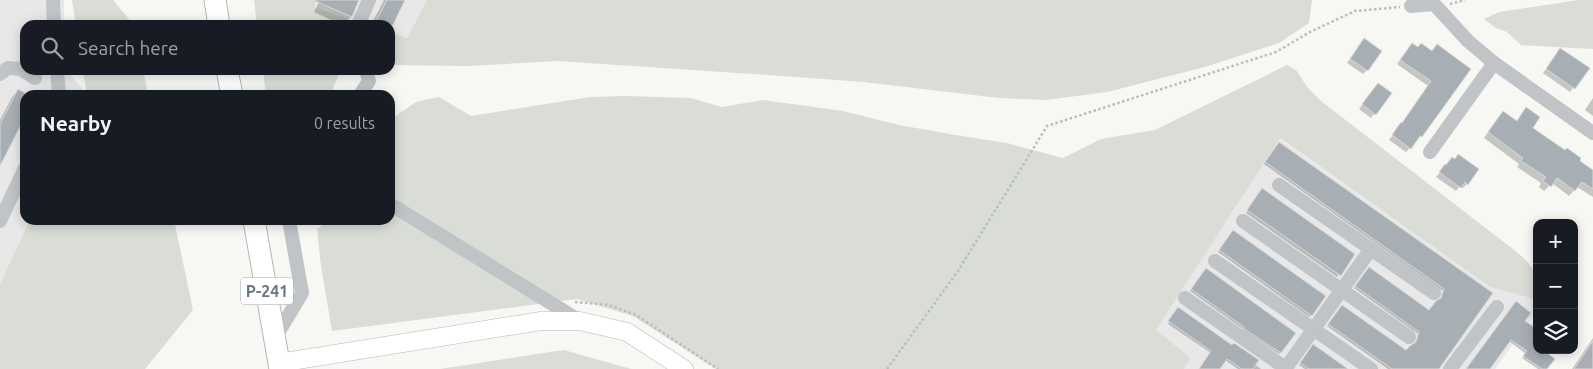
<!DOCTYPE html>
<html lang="en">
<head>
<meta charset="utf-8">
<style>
	body { margin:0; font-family:Ubuntu,sans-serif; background:#242831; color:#f1f3f6 }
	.controls { position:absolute; right:15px; bottom:15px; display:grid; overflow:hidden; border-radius:10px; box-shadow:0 2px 12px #0003 }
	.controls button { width:45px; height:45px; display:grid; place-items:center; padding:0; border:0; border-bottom:1px solid #363941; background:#171b24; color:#f1f3f6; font:25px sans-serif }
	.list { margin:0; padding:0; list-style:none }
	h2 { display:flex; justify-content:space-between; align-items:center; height:65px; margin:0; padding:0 20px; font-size:21px }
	h2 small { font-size:16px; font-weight:400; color:#9ea1a6 }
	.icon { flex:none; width:28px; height:28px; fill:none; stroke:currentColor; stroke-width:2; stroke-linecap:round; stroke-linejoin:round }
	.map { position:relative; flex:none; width:1593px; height:369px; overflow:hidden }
	.search { position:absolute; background:#171b24; box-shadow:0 2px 12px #0003; left:20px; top:20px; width:375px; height:55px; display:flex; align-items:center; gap:12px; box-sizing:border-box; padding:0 18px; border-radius:15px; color:#9ea1a6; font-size:19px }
	.panel { position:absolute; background:#171b24; box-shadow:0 2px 12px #0003; left:20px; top:90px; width:375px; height:135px; border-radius:15px }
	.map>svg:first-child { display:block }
	.built { fill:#e7e8e7 }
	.green { fill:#d9ddd5 }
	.shadow { fill:#0003 }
	.building { fill:#a8afb4; stroke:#d8d8d6 }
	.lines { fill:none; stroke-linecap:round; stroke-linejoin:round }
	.major-casing { stroke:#b4b8bb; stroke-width:19 }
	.highway-casing { stroke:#b3b7ba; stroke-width:23 }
	.path { stroke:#babdbf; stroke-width:2.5; stroke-dasharray:2.5 2.5; stroke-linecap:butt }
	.minor { stroke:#c0c4c7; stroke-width:14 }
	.major { stroke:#fff; stroke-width:18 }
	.highway { stroke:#fff; stroke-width:21 }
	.labels { text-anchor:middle; stroke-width:5; stroke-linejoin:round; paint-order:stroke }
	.shield { fill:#fff; stroke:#95a0a8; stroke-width:1 }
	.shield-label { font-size:16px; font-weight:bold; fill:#687883 }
</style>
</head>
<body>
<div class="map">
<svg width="1593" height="369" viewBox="0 0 1593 369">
	<rect width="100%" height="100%" fill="#f7f7f4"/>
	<g class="built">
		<path d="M0 0H64V25H25V70H66L86 93 85 95H25V220H45L0 311Z"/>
		<path d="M317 0H427L407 38 390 32V25H368L314 7Z"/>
		<path d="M1279 138 1490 287 1534 299 1537 303V311L1495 369H1184L1191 358 1156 330Z"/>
	</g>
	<g class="green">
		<path d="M72 0H113L134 25H76Z"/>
		<path d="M254 0H317L314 7 368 25H257Z"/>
		<path d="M427 0H1312L1309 23 1279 43 1205 67 1107 92 1046 100 999 98 864 82 767 75 558 61 467 66 390 65V32L407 38Z"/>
		<path d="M1579 0H1593V49L1521 45 1507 32 1496 28 1484 19 1499 12Z"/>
		<path d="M1287 65 1296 70 1308 88 1321 101 1518 253C1534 267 1541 277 1534 299L1490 287 1280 138 1156 330 1191 358 1184 369H716L633 316 577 299 332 331 321 266 317 229 329 220H390V120L416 102 439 97 471 116 590 97 625 96 691 98 722 107 763 100 843 111 899 125 961 136 1007 143 1063 158 1101 139 1155 130Z"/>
		<path d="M83 70H143L148 95H87Z"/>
		<path d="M263 70H341L330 95H266Z"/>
		<path d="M30 220H174L193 310 145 369H0V284Z"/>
		<path d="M564 350 631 369H440Z"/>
	</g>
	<g class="shadow">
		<path d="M320 0H358L351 17 342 25 314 12Z"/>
		<path d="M384 0H404L390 28V25H371Z"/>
		<path d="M1364 40 1367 70 1363 74 1347 63Z"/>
		<path d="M1437 45 1469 69 1421 136 1406 152 1389 140 1402 124 1428 86 1397 64 1408 49 1417 48 1431 52Z"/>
		<path d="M1560 49 1588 68 1570 92 1543 73Z"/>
		<path d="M1374 88 1390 93 1371 118 1359 109Z"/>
		<path d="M18 90 27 95H25V125L21 129 18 128 0 162V120L12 97Z"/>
		<path d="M1593 98V116L1585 110Z"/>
		<path d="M1527 109 1531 128 1593 172V197L1577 187 1569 196 1552 183 1544 191 1539 187 1541 183 1517 167 1519 164 1484 138 1498 118 1516 122Z"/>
		<path d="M1277 146 1491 294 1437 369H1388L1327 326 1340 308 1406 352 1415 344 1418 334 1354 288 1367 271 1429 312 1440 300 1443 291 1264 164Z"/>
		<path d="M1452 159 1467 184 1463 188 1460 186 1456 191 1436 177Z"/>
		<path d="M1261 192 1354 255 1337 277 1246 213Z"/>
		<path d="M1232 233 1325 296 1309 317 1218 252Z"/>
		<path d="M1204 272 1280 353 1279 354 1243 330V329L1190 291Z"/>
		<path d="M1177 311 1254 364 1261 369H1238L1225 360 1219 369H1200L1211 353 1168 324Z"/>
		<path d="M1524 321 1537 350H1546L1544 353 1546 369H1538L1522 358 1526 354 1509 341 1489 369H1467Z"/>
		<path d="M1593 338V369H1572Z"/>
		<path d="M1312 348 1346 369H1305L1299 365Z"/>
	</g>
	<g class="building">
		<path d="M313 0H359L352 17Z"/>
		<path d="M387 0H405L393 25H374Z"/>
		<path d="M1364 38 1382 51 1368 71 1350 59Z"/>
		<path d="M1412 43 1418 47 1421 43 1432 51 1437 44 1471 69 1422 137 1420 136 1411 149 1392 135 1401 122 1402 123 1431 81 1400 60Z"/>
		<path d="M1560 48 1590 68 1575 89 1546 69Z"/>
		<path d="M1378 83 1392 93 1376 115 1362 104Z"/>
		<path d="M18 89 25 93V117L0 166V124Z"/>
		<path d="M1526 107 1540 117 1533 128 1565 150 1567 148 1581 158 1580 161 1593 170V189L1582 182 1575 191 1557 178 1551 187 1543 181 1546 177 1521 161 1523 158 1488 132 1503 111 1517 121Z"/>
		<path d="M1279 142 1493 293 1439 369H1392L1328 324 1342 305 1406 350 1410 346 1416 342 1419 332 1355 286 1369 267 1429 310 1436 301 1441 298 1444 289 1265 162Z"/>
		<path d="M1458 154 1479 169 1468 185 1465 182 1461 188 1439 172 1445 164 1446 165 1452 157 1455 159Z"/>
		<path d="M1262 188 1355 254 1341 276 1247 210Z"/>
		<path d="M1233 230 1326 296 1312 316 1219 250Z"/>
		<path d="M1206 268 1296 333 1281 353 1243 328 1244 327 1191 289Z"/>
		<path d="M1516 301 1531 313 1525 321 1537 329V350H1543L1555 359 1547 369H1542L1523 356 1527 351 1511 340 1490 369H1466Z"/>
		<path d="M1178 307 1232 345 1234 343 1259 360 1253 369H1242L1227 359 1220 369H1199L1211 351 1168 321Z"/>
		<path d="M1593 341V369H1574Z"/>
		<path d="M1313 344 1348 369H1309L1300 363Z"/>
	</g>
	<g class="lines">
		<defs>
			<path id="major" d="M279 363 541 321H580L627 332 684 369"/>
			<g id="highway">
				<path d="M215 0 219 25"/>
				<path d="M227 70 232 95"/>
				<path d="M254 220 280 369"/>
			</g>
		</defs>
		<use href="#major" class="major-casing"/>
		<use href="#highway" class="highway-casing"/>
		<g class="path">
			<path d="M1450 4 1465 0"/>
			<path d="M575 302 609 305 636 315 718 369"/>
			<path d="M887 369 958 271 1047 126 1276 52 1310 32 1355 11 1400 7"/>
		</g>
		<g class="minor">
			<path d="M53 0 54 25"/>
			<path d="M1411 6 1434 4 1468 41 1494 63 1593 133"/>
			<path d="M358 25 369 0"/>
			<path d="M57 70 59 95"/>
			<path d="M0 74 8 68 21 69 35 78"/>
			<path d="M360 95 369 81 366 70"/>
			<path d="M1430 152 1494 63"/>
			<path d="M1279 185 1434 293"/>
			<path d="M390 204 580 321"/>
			<path d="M0 221 25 168"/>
			<path d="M1243 221 1409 337"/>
			<path d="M1215 261 1371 369"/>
			<path d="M1185 298 1287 369"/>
			<path d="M275 338 302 293 289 220"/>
			<path d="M1285 369 1371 249"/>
			<path d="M1450 369 1497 307"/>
		</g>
		<use href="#major" class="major"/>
		<use href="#highway" class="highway"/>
	</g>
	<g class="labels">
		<rect class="shield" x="241" y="277.5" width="52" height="27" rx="4"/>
		<g class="shield-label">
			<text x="267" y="297">Р-241</text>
		</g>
	</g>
</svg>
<div class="controls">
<button>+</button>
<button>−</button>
<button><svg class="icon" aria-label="layers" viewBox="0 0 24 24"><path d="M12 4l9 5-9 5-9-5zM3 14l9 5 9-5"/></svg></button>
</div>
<div class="search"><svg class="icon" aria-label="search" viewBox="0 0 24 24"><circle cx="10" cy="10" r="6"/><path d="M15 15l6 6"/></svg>Search here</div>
<section class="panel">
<h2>Nearby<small>0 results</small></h2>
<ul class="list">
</ul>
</section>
</div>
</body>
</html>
